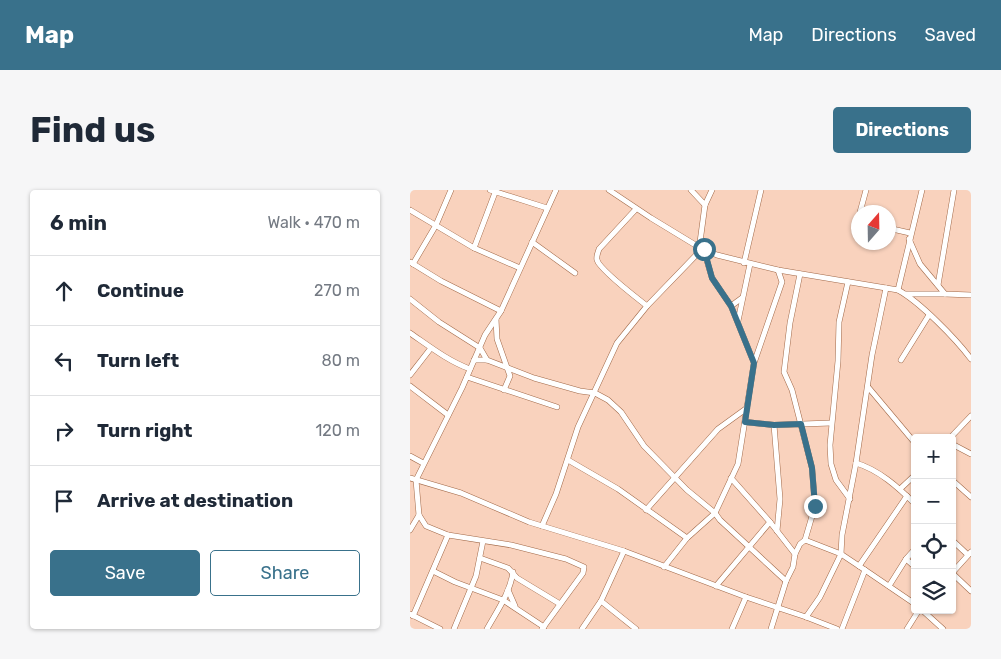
<!DOCTYPE html>
<html lang="en">
<head>
<meta charset="utf-8">
<style>
	body { margin:0; font-family:Rubik,sans-serif; background:#f6f6f7; color:#1f2937 }
	.controls { position:absolute; right:15px; bottom:15px; display:grid; overflow:hidden; border-radius:5px; box-shadow:0 1px 4px #0004 }
	.controls button { width:45px; height:45px; display:grid; place-items:center; padding:0; border:0; border-bottom:1px solid #e0e1e3; background:#fff; color:#1f2937; font:25px sans-serif }
	.compass { position:absolute; left:441px; top:15px; width:45px; height:45px; border-radius:50%; background:#fff; box-shadow:0 1px 4px #0004; rotate:20deg }
	.stop { position:absolute; width:15px; height:15px; margin:-11px; border:4px solid #39718b; border-radius:50%; background:#fff }
	.stop.end { background:#39718b; border-color:#fff; box-shadow:0 1px 5px #0008 }
	.list { margin:0; padding:0; list-style:none }
	h2 { display:flex; justify-content:space-between; align-items:center; height:65px; margin:0; padding:0 20px; font-size:21px }
	h2 small { font-size:16px; font-weight:400; color:#747a83 }
	.list li { display:grid; grid-template-columns:32px 1fr auto; gap:15px; align-items:center; box-sizing:border-box; height:70px; padding:0 20px; border-top:1px solid #e0e1e3 }
	.list b { display:block; font-size:19px; white-space:nowrap }
	.list em { font-size:16px; font-style:normal; color:#747a83 }
	.actions { display:flex; gap:10px; padding:15px 20px }
	.actions a { flex:1; padding:11px 0; border:1px solid #39718b; border-radius:5px; text-align:center; font-size:18px; color:#39718b }
	.actions .main { background:#39718b; color:#fff }
	.icon { flex:none; width:28px; height:28px; fill:none; stroke:currentColor; stroke-width:2; stroke-linecap:round; stroke-linejoin:round }
	.map { position:relative; flex:none; width:561px; height:439px; overflow:hidden; border-radius:5px }
	header { display:flex; align-items:center; gap:30px; box-sizing:border-box; height:70px; padding:0 25px; background:#39718b; color:#fff }
	header strong { font-size:24px }
	nav { display:flex; gap:28px; margin-inline-start:auto; font-size:18px }
	.intro { display:flex; align-items:center; justify-content:space-between; box-sizing:border-box; height:120px; padding:0 30px }
	h1 { margin:0; font-size:35px }
	.button { padding:12px 22px; border-radius:5px; background:#39718b; color:#fff; font-size:18px; font-weight:700 }
	main { display:flex; gap:30px; padding:0 30px }
	aside { flex:1; background:#fff; border-radius:5px; box-shadow:0 1px 4px #0004 }
	.map>svg:first-child { display:block }
	.lines { fill:none; stroke-linecap:round; stroke-linejoin:round }
	.street-casing { stroke:#a26948; stroke-width:6 }
	.street { stroke:#fff; stroke-width:5 }
	.route { stroke:#39718b; stroke-width:6 }
</style>
</head>
<body>
<header>
<strong>Map</strong>
<nav><a>Map</a><a>Directions</a><a>Saved</a></nav>
</header>
<div class="intro"><h1>Find us</h1><a class="button">Directions</a></div>
<main>
<aside>
<h2>6 min<small>Walk · 470 m</small></h2>
<ul class="list">
<li><svg class="icon" aria-label="ahead" viewBox="0 0 24 24"><path d="M12 20V5M6 11l6-6 6 6"/></svg><div><b>Continue</b></div><em>270 m</em></li>
<li><svg class="icon" aria-label="left" viewBox="0 0 24 24"><path d="M17 20v-9H6M10 6l-5 5 5 5"/></svg><div><b>Turn left</b></div><em>80 m</em></li>
<li><svg class="icon" aria-label="right" viewBox="0 0 24 24"><path d="M7 20v-9h11M14 6l5 5-5 5"/></svg><div><b>Turn right</b></div><em>120 m</em></li>
<li><svg class="icon" aria-label="arrive" viewBox="0 0 24 24"><path d="M6 21V4h12l-3 4 3 4H6"/></svg><div><b>Arrive at destination</b></div></li>
</ul>
<div class="actions"><a class="main">Save</a><a>Share</a></div>
</aside>
<div class="map">
<svg width="561" height="439" viewBox="0 0 561 439">
	<rect width="100%" height="100%" fill="#f9d2bd"/>
	<g class="lines">
		<defs>
			<g id="street">
				<path d="M80 0 137 18"/>
				<path d="M199 0 241 28 292 59 307 65 368 80 488 100C510 112 546 149 561 169"/>
				<path d="M281 0 295 15"/>
				<path d="M226 19 189 59C188 63 186 66 187 70 190 80 227 108 237 116"/>
				<path d="M0 20 64 58 110 78"/>
				<path d="M450 22 456 0"/>
				<path d="M478 38 500 43"/>
				<path d="M499 49 510 74 535 104 561 105"/>
				<path d="M122 52 165 83"/>
				<path d="M290 52 295 15 302 0"/>
				<path d="M64 58 86 0"/>
				<path d="M0 72 31 91 91 121"/>
				<path d="M334 73 351 0"/>
				<path d="M3 74 26 35 41 0"/>
				<path d="M390 84 380 133 374 182 382 200 402 278 405 316 395 350"/>
				<path d="M438 92 429 132 428 171 420 255 421 274 426 290 440 309"/>
				<path d="M528 95 544 0"/>
				<path d="M488 100 512 0"/>
				<path d="M496 104H535"/>
				<path d="M0 109 29 132 70 158 77 170"/>
				<path d="M321 116 332 108"/>
				<path d="M86 129 87 149 100 186 94 200"/>
				<path d="M328 131 340 74"/>
				<path d="M0 143C19 156 38 171 60 179"/>
				<path d="M64 170H77L124 188 170 201 185 203 198 210 211 222 234 256 277 300 305 323 310 330 376 391"/>
				<path d="M491 170 519 125"/>
				<path d="M344 173 372 92 368 80"/>
				<path d="M0 185 21 158"/>
				<path d="M57 187 147 217"/>
				<path d="M0 196 38 225"/>
				<path d="M458 197 505 253"/>
				<path d="M335 232 364 235 421 233"/>
				<path d="M364 235 370 309 367 341"/>
				<path d="M540 248 561 226"/>
				<path d="M542 254 561 264"/>
				<path d="M0 266 13 273"/>
				<path d="M158 270 208 299 277 348"/>
				<path d="M446 273C469 280 488 297 505 314"/>
				<path d="M0 288 51 303 119 332 214 361 336 407 396 427 427 439"/>
				<path d="M321 288 360 332 385 364"/>
				<path d="M542 290 561 307"/>
				<path d="M490 299 505 285"/>
				<path d="M236 320 308 239 337 218"/>
				<path d="M132 336 146 304 168 237 207 153 237 116 292 59"/>
				<path d="M0 340 9 325"/>
				<path d="M542 350 558 365"/>
				<path d="M70 368 98 378 107 388 150 414"/>
				<path d="M496 369 505 377"/>
				<path d="M449 376 497 306"/>
				<path d="M254 377 277 348 305 323 328 274 344 173 321 116 302 88 291 50"/>
				<path d="M455 380 505 414"/>
				<path d="M23 381 45 392 93 410 134 437"/>
				<path d="M542 383 561 362"/>
				<path d="M542 383 561 401"/>
				<path d="M306 396 360 332"/>
				<path d="M479 396 496 369 505 359"/>
				<path d="M98 400 105 416"/>
				<path d="M191 411 226 439"/>
				<path d="M512 420 533 439"/>
				<path d="M0 424 30 439"/>
				<path d="M3 426 38 345"/>
				<path d="M396 427 410 407 431 364 432 345 446 273 462 165 476 98"/>
				<path d="M44 439 66 386 73 351"/>
				<path d="M77 439C87 421 100 403 103 382"/>
				<path d="M132 439 173 383 174 377 156 369 101 355 38 345 16 336 9 325 6 290 52 198 75 145 91 121 146 0"/>
				<path d="M172 439 191 411 214 361"/>
				<path d="M322 439 336 407"/>
				<path d="M361 439 376 391 383 377 385 364 390 354 395 350 431 364 455 380 432 439"/>
				<path d="M497 439 509 420"/>
			</g>
		</defs>
		<use href="#street" class="street-casing"/>
		<use href="#street" class="street"/>
	</g>
	<g class="lines">
		<path class="route" d="M294 59 302 88 321 116 344 173 335 232 364 235 391 234 402 278 405 316"/>
	</g>
</svg>
<div class="controls">
<button>+</button>
<button>−</button>
<button><svg class="icon" aria-label="locate" viewBox="0 0 24 24"><circle cx="12" cy="12" r="6"/><path d="M12 2v4M12 18v4M2 12h4M18 12h4"/></svg></button>
<button><svg class="icon" aria-label="layers" viewBox="0 0 24 24"><path d="M12 4l9 5-9 5-9-5zM3 14l9 5 9-5"/></svg></button>
</div>
<svg class="compass" viewBox="-18 -18 36 36"><path d="M0-13l5 13h-10z" fill="#e53935"/><path d="M0 13l5-13h-10z" fill="#747a83"/></svg>
<div class="stop" style="left:294px;top:59px"></div>
<div class="stop end" style="left:405px;top:316px"></div>
</div>
</main>
</body>
</html>
